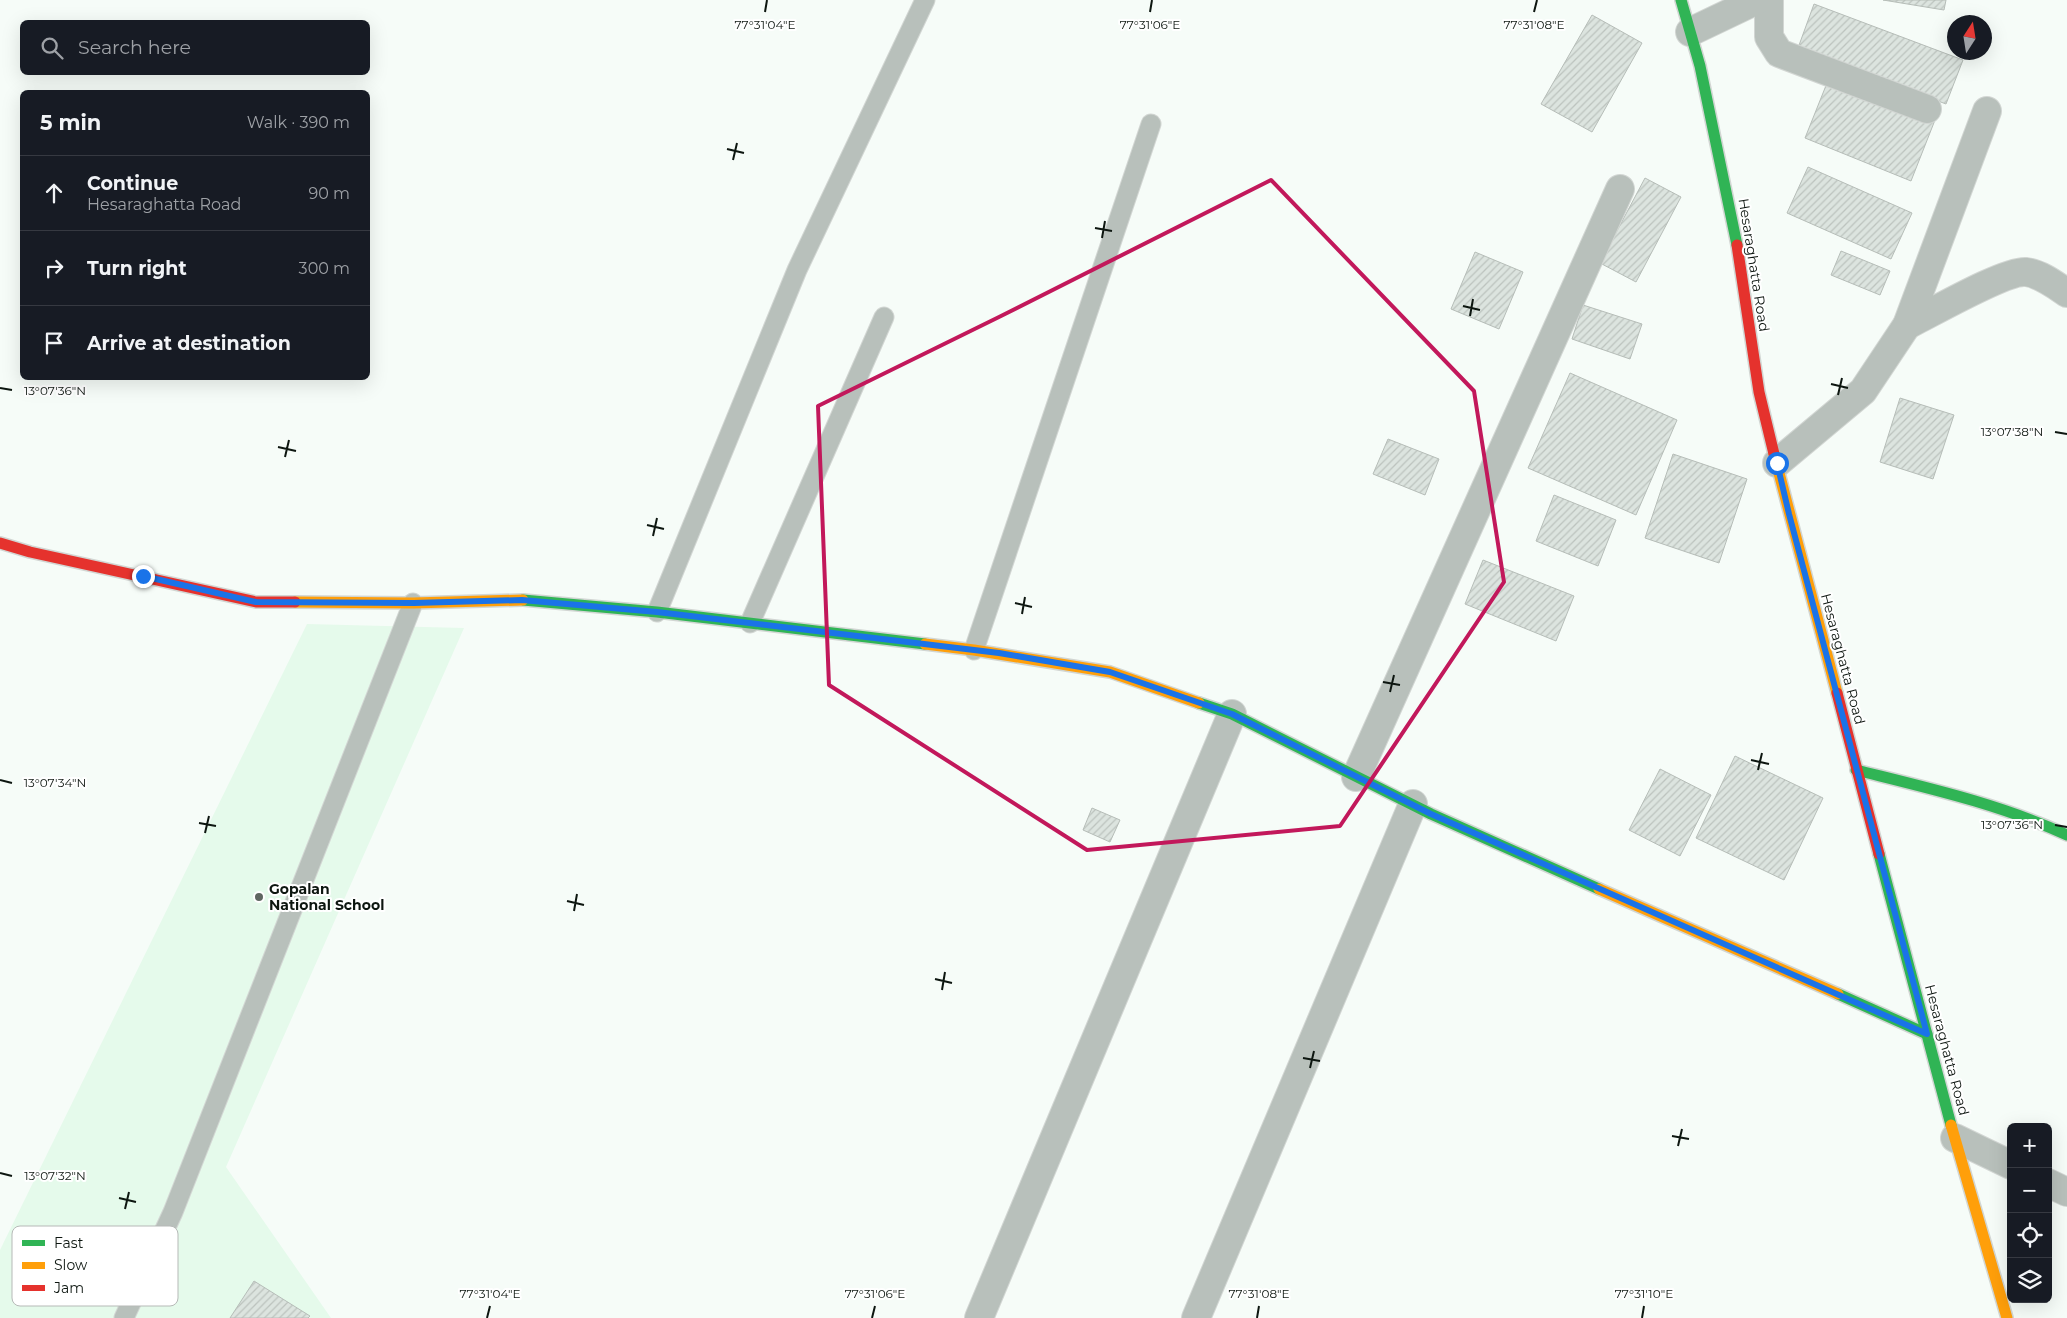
<!DOCTYPE html>
<html lang="en">
<head>
<meta charset="utf-8">
<style>
	body { margin:0; font-family:Montserrat,sans-serif; background:#242831; color:#f1f3f6 }
	.controls { position:absolute; right:15px; bottom:15px; display:grid; overflow:hidden; border-radius:8px; box-shadow:0 5px 20px #0002 }
	.controls button { width:45px; height:45px; display:grid; place-items:center; padding:0; border:0; border-bottom:1px solid #363941; background:#171b24; color:#f1f3f6; font:25px sans-serif }
	.compass { position:absolute; left:1947px; top:15px; width:45px; height:45px; border-radius:50%; background:#171b24; box-shadow:0 5px 20px #0002; rotate:12deg }
	.stop { position:absolute; width:15px; height:15px; margin:-11px; border:4px solid #1a73e8; border-radius:50%; background:#fff }
	.stop.end { background:#1a73e8; border-color:#fff; box-shadow:0 1px 5px #0008 }
	.list { margin:0; padding:0; list-style:none }
	h2 { display:flex; justify-content:space-between; align-items:center; height:65px; margin:0; padding:0 20px; font-size:21px }
	h2 small { font-size:16px; font-weight:400; color:#9ea1a6 }
	.list li { display:grid; grid-template-columns:32px 1fr auto; gap:15px; align-items:center; box-sizing:border-box; height:75px; padding:0 20px; border-top:1px solid #363941 }
	.list b { display:block; font-size:19px; white-space:nowrap }
	.list p { margin:0; font-size:16px; white-space:nowrap; color:#9ea1a6 }
	.list em { font-size:16px; font-style:normal; color:#9ea1a6 }
	.icon { flex:none; width:28px; height:28px; fill:none; stroke:currentColor; stroke-width:2; stroke-linecap:round; stroke-linejoin:round }
	.map { position:relative; flex:none; width:2067px; height:1318px; overflow:hidden }
	.search { position:absolute; background:#171b24; box-shadow:0 5px 20px #0002; left:20px; top:20px; width:350px; height:55px; display:flex; align-items:center; gap:12px; box-sizing:border-box; padding:0 18px; border-radius:8px; color:#9ea1a6; font-size:19px }
	.panel { position:absolute; background:#171b24; box-shadow:0 5px 20px #0002; left:20px; top:90px; width:350px; height:290px; border-radius:8px }
	.map>svg:first-child { display:block }
	.built { fill:#e5faeb }
	.building { fill:url(#building-hatch); stroke:#b6bdb8 }
	.lines { fill:none; stroke-linecap:round; stroke-linejoin:round }
	.lane-casing { stroke:#d2d6d3; stroke-width:21 }
	.street-casing { stroke:#d2d6d3; stroke-width:30 }
	.fast-casing { stroke:#d2d6d3; stroke-width:14 }
	.slow-casing { stroke:#d2d6d3; stroke-width:14 }
	.jam-casing { stroke:#d2d6d3; stroke-width:14 }
	.lane { stroke:#b8c0bb; stroke-width:19 }
	.street { stroke:#b8c0bb; stroke-width:28 }
	.fast { stroke:#30b455; stroke-width:11 }
	.slow { stroke:#ff9f0a; stroke-width:11 }
	.jam { stroke:#e5322d; stroke-width:11 }
	.route { stroke:#1a73e8; stroke-width:6 }
	.marked { fill:none; stroke:#c2185b; stroke-width:4; stroke-linejoin:round }
	.ticks { fill:none; stroke:#0d1610; stroke-width:2 }
	.poi-dot { fill:#5f6661; stroke:#fff; stroke-width:2 }
	.labels { text-anchor:middle; stroke-width:4; stroke-linejoin:round; paint-order:stroke }
	.street-label { font-size:14px; fill:#0d1610; stroke:#fff }
	.poi-label { font-size:14px; font-weight:bold; fill:#0d1610; stroke:#fff; text-anchor:start }
	.key { fill:#fff; stroke:#b6b9b7; stroke-width:1 }
	.key-label { font-size:14px; fill:#0d1610 }
	.ticks-label { font-size:12px; text-anchor:middle; fill:#0d1610; stroke:#fff; stroke-width:4; stroke-linejoin:round; paint-order:stroke }
</style>
</head>
<body>
<div class="map">
<svg width="2067" height="1318" viewBox="0 0 2067 1318">
	<defs>
		<pattern id="building-hatch" width="6" height="6" patternUnits="userSpaceOnUse" patternTransform="scale(1.25)"><rect width="6" height="6" fill="#dce4df"/><path d="M-1 1l2-2M0 6l6-6M5 7l2-2" fill="none" stroke="#bcc3be"/></pattern>
	</defs>
	<rect width="100%" height="100%" fill="#f6fcf8"/>
	<path class="built" d="M307 624 464 628 226 1167 331 1318H0V1250Z"/>
	<g class="building">
		<path d="M1883 0H1946L1944 10Z"/>
		<path d="M1814 4 1963 60 1946 104 1798 48Z"/>
		<path d="M1592 15 1642 43 1592 132 1541 104Z"/>
		<path d="M1829 78 1935 120 1911 181 1805 138Z"/>
		<path d="M1808 167 1912 213 1891 259 1787 213Z"/>
		<path d="M1645 178 1681 197 1636 282 1600 263Z"/>
		<path d="M1841 251 1890 271 1880 295 1831 275Z"/>
		<path d="M1475 252 1523 272 1499 329 1451 309Z"/>
		<path d="M1583 305 1642 324 1630 359 1572 339Z"/>
		<path d="M1570 373 1677 420 1636 515 1528 468Z"/>
		<path d="M1900 398 1954 415 1933 479 1880 462Z"/>
		<path d="M1388 439 1439 459 1425 495 1373 474Z"/>
		<path d="M1673 454 1747 479 1719 563 1645 538Z"/>
		<path d="M1554 495 1616 520 1598 566 1536 541Z"/>
		<path d="M1483 560 1574 596 1556 641 1465 604Z"/>
		<path d="M1735 756 1823 798 1784 880 1696 838Z"/>
		<path d="M1660 769 1711 795 1680 856 1629 830Z"/>
		<path d="M1092 808 1120 820 1110 842 1083 830Z"/>
		<path d="M254 1281 310 1316 308 1318H230Z"/>
	</g>
	<g class="lines">
		<defs>
			<g id="lane">
				<path d="M657 612 797 270 925 0"/>
				<path d="M750 623 884 317"/>
				<path d="M974 650 1151 124"/>
				<path d="M124 1318 173 1212 413 603"/>
			</g>
			<g id="street">
				<path d="M1769 0V37L1779 53 1927 109"/>
				<path d="M1690 32 1757 0"/>
				<path d="M1907 325C1930 314 2005 270 2026 272 2041 274 2055 285 2067 293"/>
				<path d="M1777 463 1863 391 1907 325 1987 111"/>
				<path d="M1356 777 1620 189"/>
				<path d="M1955 1138 2011 1165"/>
				<path d="M2048 1183 2067 1192"/>
				<path d="M979 1318 1232 714"/>
				<path d="M1196 1318 1413 804"/>
			</g>
			<g id="fast">
				<path d="M1681 0 1700 66 1737 245"/>
				<path d="M523 600 657 612 925 644"/>
				<path d="M1199 703 1232 714 1431 814 1599 889"/>
				<path d="M1856 770C1928 788 2000 804 2067 835"/>
				<path d="M1879 854 1951 1125"/>
				<path d="M1838 994 1927 1034"/>
			</g>
			<g id="slow">
				<path d="M1774 454 1837 693"/>
				<path d="M295 602 413 603 523 600"/>
				<path d="M925 644 974 650 1110 672 1199 703"/>
				<path d="M1599 889 1838 994"/>
				<path d="M1951 1125 2007 1318"/>
			</g>
			<g id="jam">
				<path d="M1737 245 1759 392 1774 454"/>
				<path d="M0 543 30 552 256 602H295"/>
				<path d="M1837 693 1879 854"/>
			</g>
		</defs>
		<use href="#lane" class="lane-casing"/>
		<use href="#street" class="street-casing"/>
		<use href="#fast" class="fast-casing"/>
		<use href="#slow" class="slow-casing"/>
		<use href="#jam" class="jam-casing"/>
		<use href="#lane" class="lane"/>
		<use href="#street" class="street"/>
		<use href="#fast" class="fast"/>
		<use href="#slow" class="slow"/>
		<use href="#jam" class="jam"/>
	</g>
	<g class="lines">
		<path class="route" d="M143 576 256 602 414 603 522 600 657 612 999 653 1110 672 1232 714 1431 814 1927 1034 1789 514 1777 463"/>
	</g>
	<path class="marked" d="M1271 180 1474 391 1504 582 1340 826 1087 850 829 685 818 406 999 317Z"/>
	<path class="ticks" d="M765 12 767 0M1150 12 1152 0M1534 12 1537 0M727 149 744 153M733 160 737 143M1095 228 1112 231M1102 238 1105 221M1463 306 1480 310M1470 316 1473 299M1831 384 1848 388M0 388 12 390M1838 395 1842 378M2055 432 2067 434M278 447 296 451M285 457 289 440M647 525 664 529M653 536 657 518M1015 603 1032 607M1022 614 1025 597M1383 682 1400 685M1390 692 1394 675M1751 760 1769 764M1758 770 1762 753M0 780 12 783M199 823 216 826M2055 825 2067 827M205 833 209 816M567 901 584 905M574 911 577 894M935 979 952 983M942 990 945 972M1303 1058 1320 1061M1310 1068 1314 1051M1672 1136 1689 1139M1678 1146 1682 1129M0 1173 12 1176M119 1198 136 1202M125 1209 129 1192M487 1318 490 1306M872 1318 875 1306M1257 1318 1259 1306M1642 1318 1644 1306"/>
	<circle class="poi-dot" cx="259" cy="897" r="5"/>
	<g class="labels">
		<g class="street-label">
			<text transform="translate(1754 265) rotate(81)" y="5">Hesaraghatta Road</text>
			<text transform="translate(1843 659) rotate(75)" y="5">Hesaraghatta Road</text>
			<text transform="translate(1947 1050) rotate(75)" y="5">Hesaraghatta Road</text>
		</g>
		<g class="poi-label">
			<text x="269" y="894">Gopalan<tspan x="269" dy="16">National School</tspan></text>
		</g>
	</g>
	<rect x="12" y="1226" width="166" height="80" rx="8" class="key"/>
	<rect x="22" y="1240" width="23" height="6" fill="#30b455"/>
	<rect x="22" y="1262" width="23" height="7" fill="#ff9f0a"/>
	<rect x="22" y="1285" width="23" height="6" fill="#e5322d"/>
	<g class="key-label">
		<text x="54" y="1248">Fast</text>
		<text x="54" y="1270">Slow</text>
		<text x="54" y="1293">Jam</text>
	</g>
	<g class="ticks-label">
		<text x="765" y="29">77°31'04"E</text>
		<text x="1150" y="29">77°31'06"E</text>
		<text x="1534" y="29">77°31'08"E</text>
		<text x="55" y="395">13°07'36"N</text>
		<text x="2012" y="436">13°07'38"N</text>
		<text x="55" y="787">13°07'34"N</text>
		<text x="2012" y="829">13°07'36"N</text>
		<text x="55" y="1180">13°07'32"N</text>
		<text x="490" y="1298">77°31'04"E</text>
		<text x="875" y="1298">77°31'06"E</text>
		<text x="1259" y="1298">77°31'08"E</text>
		<text x="1644" y="1298">77°31'10"E</text>
	</g>
</svg>
<div class="controls">
<button>+</button>
<button>−</button>
<button><svg class="icon" aria-label="locate" viewBox="0 0 24 24"><circle cx="12" cy="12" r="6"/><path d="M12 2v4M12 18v4M2 12h4M18 12h4"/></svg></button>
<button><svg class="icon" aria-label="layers" viewBox="0 0 24 24"><path d="M12 4l9 5-9 5-9-5zM3 14l9 5 9-5"/></svg></button>
</div>
<svg class="compass" viewBox="-18 -18 36 36"><path d="M0-13l5 13h-10z" fill="#e53935"/><path d="M0 13l5-13h-10z" fill="#9ea1a6"/></svg>
<div class="stop" style="left:1777px;top:463px"></div>
<div class="stop end" style="left:143px;top:576px"></div>
<div class="search"><svg class="icon" aria-label="search" viewBox="0 0 24 24"><circle cx="10" cy="10" r="6"/><path d="M15 15l6 6"/></svg>Search here</div>
<section class="panel">
<h2>5 min<small>Walk · 390 m</small></h2>
<ul class="list">
<li><svg class="icon" aria-label="ahead" viewBox="0 0 24 24"><path d="M12 20V5M6 11l6-6 6 6"/></svg><div><b>Continue</b><p>Hesaraghatta Road</p></div><em>90 m</em></li>
<li><svg class="icon" aria-label="right" viewBox="0 0 24 24"><path d="M7 20v-9h11M14 6l5 5-5 5"/></svg><div><b>Turn right</b></div><em>300 m</em></li>
<li><svg class="icon" aria-label="arrive" viewBox="0 0 24 24"><path d="M6 21V4h12l-3 4 3 4H6"/></svg><div><b>Arrive at destination</b></div></li>
</ul>
</section>
</div>
</body>
</html>
